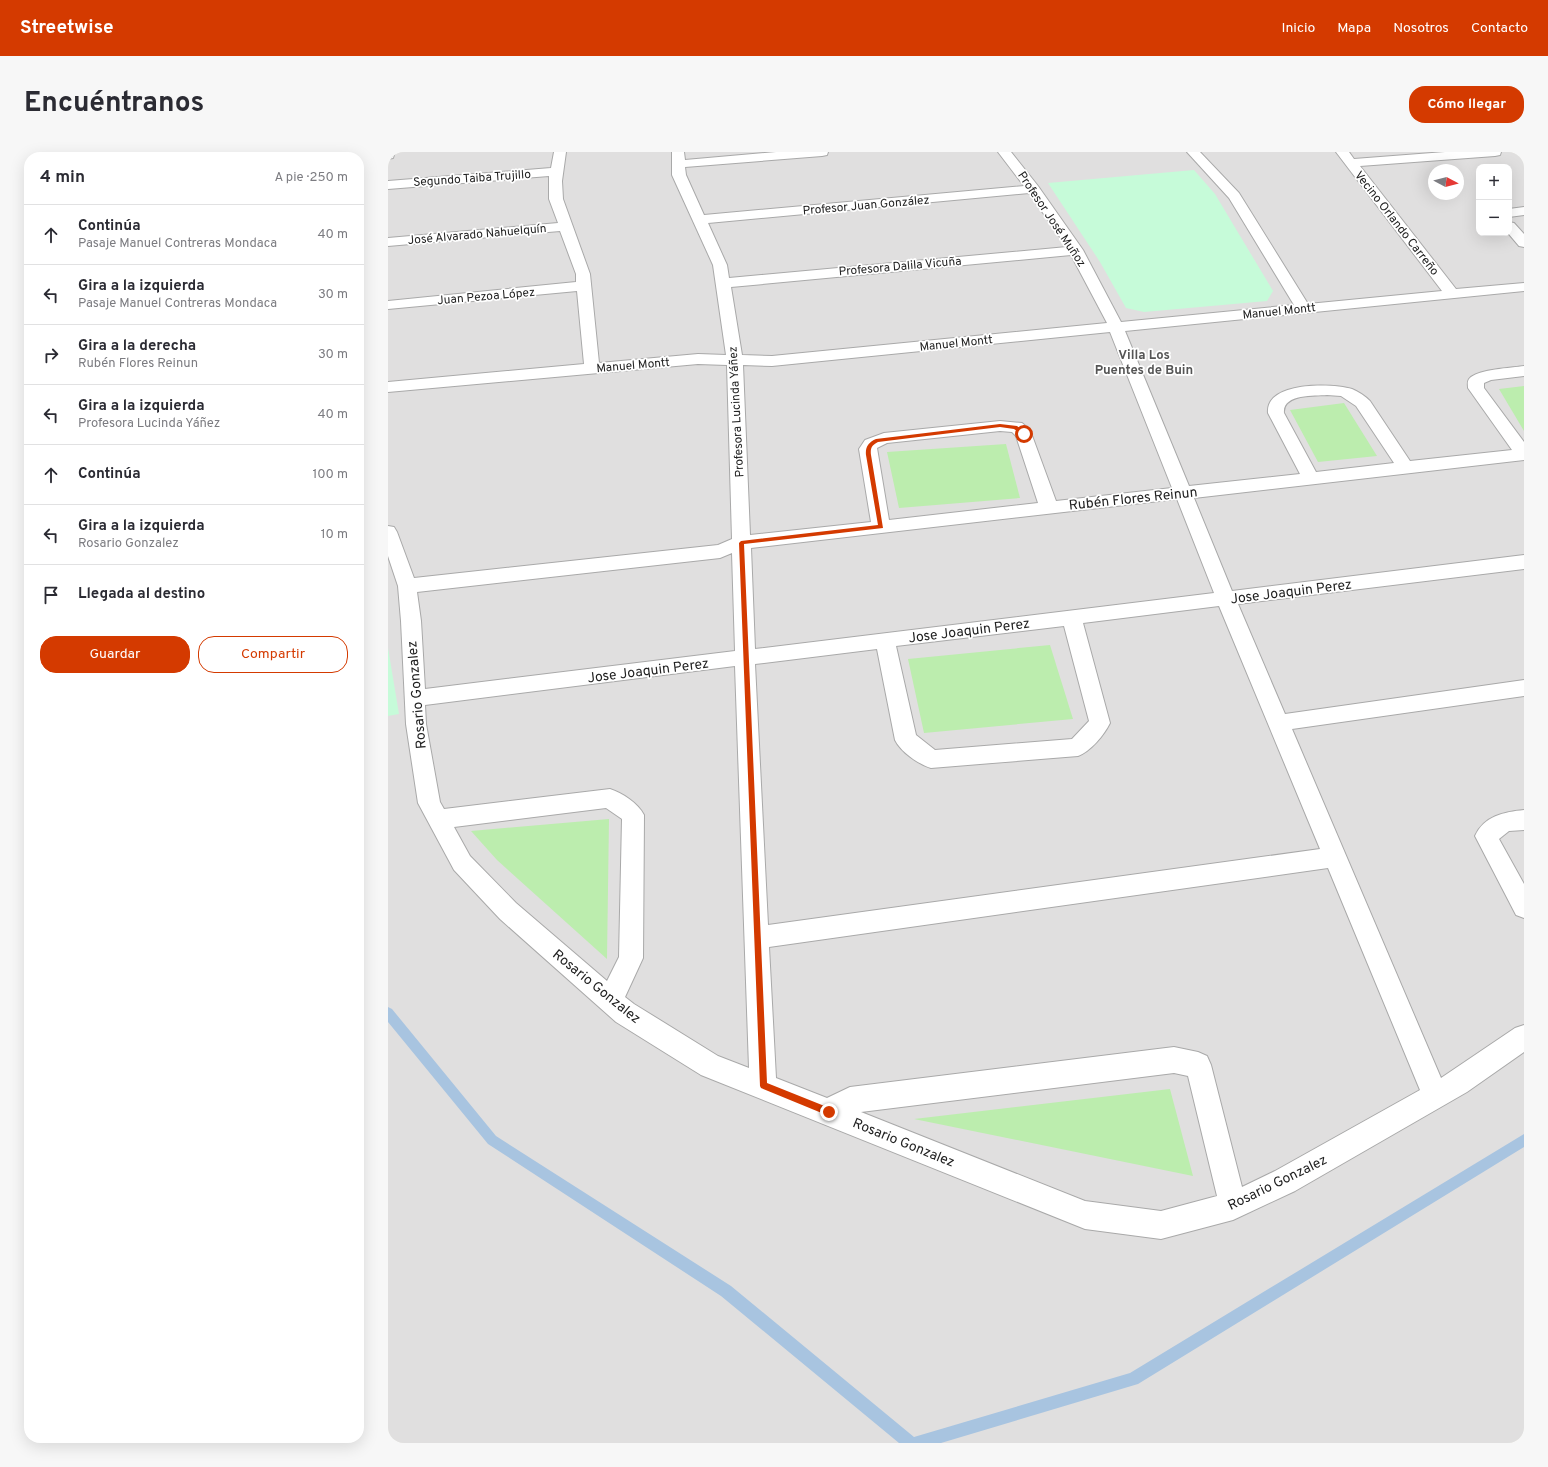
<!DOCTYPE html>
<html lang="es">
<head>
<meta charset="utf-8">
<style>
	body { margin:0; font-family:Overpass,sans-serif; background:#f7f7f7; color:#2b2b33 }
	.controls { position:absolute; right:12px; top:12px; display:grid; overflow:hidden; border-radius:8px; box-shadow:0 4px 16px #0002 }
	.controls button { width:36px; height:36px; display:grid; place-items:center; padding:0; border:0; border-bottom:1px solid #e1e1e2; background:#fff; color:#2b2b33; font:20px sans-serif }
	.compass { position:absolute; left:1040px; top:12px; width:36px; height:36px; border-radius:50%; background:#fff; box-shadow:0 4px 16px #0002; rotate:97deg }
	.stop { position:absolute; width:12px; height:12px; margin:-9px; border:3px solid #d43a00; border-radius:50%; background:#fff }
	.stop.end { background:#d43a00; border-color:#fff; box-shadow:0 1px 4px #0008 }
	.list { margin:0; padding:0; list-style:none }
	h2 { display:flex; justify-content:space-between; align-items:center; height:52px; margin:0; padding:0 16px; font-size:17px }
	h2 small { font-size:13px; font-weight:400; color:#7c7c81 }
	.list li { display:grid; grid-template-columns:26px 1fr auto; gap:12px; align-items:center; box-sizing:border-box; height:60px; padding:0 16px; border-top:1px solid #e1e1e2 }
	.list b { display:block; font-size:15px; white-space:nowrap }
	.list p { margin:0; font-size:13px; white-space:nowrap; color:#7c7c81 }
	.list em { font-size:13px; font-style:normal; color:#7c7c81 }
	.actions { display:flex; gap:8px; padding:12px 16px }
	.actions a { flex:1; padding:9px 0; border:1px solid #d43a00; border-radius:16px; text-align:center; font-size:14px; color:#d43a00 }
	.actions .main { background:#d43a00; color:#fff }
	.icon { flex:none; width:22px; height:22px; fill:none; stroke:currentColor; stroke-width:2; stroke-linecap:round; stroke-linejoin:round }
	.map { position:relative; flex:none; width:1136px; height:1291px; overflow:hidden; border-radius:16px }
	header { display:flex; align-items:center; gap:24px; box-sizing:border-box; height:56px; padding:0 20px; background:#d43a00; color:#fff }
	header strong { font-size:19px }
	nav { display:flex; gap:22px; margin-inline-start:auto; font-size:14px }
	.intro { display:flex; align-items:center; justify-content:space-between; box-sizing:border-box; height:96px; padding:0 24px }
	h1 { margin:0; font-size:28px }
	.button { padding:10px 18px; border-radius:16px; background:#d43a00; color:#fff; font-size:14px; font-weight:700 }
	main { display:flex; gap:24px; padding:0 24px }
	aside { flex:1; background:#fff; border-radius:16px; box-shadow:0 4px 16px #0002 }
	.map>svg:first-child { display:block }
	.residential { fill:#e0dfdf; fill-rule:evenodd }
	.grass { fill:#bcedae }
	.park { fill:#c6fbd9 }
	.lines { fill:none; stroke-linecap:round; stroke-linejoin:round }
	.stream { fill:#a8c4e0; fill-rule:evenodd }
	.minor-casing { stroke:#a9a9a9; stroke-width:2 }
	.minor { fill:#fff; fill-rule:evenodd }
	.route { fill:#d43a00 }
	.labels { text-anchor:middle; stroke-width:3.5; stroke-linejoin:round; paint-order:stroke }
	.far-street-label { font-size:12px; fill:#222; stroke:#fff }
	.far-neighbourhood-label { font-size:13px; font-weight:bold; fill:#555; stroke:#fff }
	.street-label { font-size:14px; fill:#222; stroke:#fff }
</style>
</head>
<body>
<header>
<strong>Streetwise</strong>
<nav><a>Inicio</a><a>Mapa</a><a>Nosotros</a><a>Contacto</a></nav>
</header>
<div class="intro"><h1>Encuéntranos</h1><a class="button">Cómo llegar</a></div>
<main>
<aside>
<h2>4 min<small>A pie · 250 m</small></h2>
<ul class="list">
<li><svg class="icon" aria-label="ahead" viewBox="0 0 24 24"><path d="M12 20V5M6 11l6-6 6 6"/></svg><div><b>Continúa</b><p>Pasaje Manuel Contreras Mondaca</p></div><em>40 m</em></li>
<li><svg class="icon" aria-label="left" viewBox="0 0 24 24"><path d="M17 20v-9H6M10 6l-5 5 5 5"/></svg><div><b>Gira a la izquierda</b><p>Pasaje Manuel Contreras Mondaca</p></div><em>30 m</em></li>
<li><svg class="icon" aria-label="right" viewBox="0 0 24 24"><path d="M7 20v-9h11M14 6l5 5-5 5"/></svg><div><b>Gira a la derecha</b><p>Rubén Flores Reinun</p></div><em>30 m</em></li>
<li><svg class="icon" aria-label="left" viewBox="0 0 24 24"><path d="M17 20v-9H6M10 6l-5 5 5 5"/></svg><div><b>Gira a la izquierda</b><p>Profesora Lucinda Yáñez</p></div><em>40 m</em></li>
<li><svg class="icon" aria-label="ahead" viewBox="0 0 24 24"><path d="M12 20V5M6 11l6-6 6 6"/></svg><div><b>Continúa</b></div><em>100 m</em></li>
<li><svg class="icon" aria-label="left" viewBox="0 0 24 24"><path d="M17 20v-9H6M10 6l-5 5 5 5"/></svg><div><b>Gira a la izquierda</b><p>Rosario Gonzalez</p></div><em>10 m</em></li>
<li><svg class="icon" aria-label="arrive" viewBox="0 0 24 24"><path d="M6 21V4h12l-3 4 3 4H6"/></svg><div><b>Llegada al destino</b></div></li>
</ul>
<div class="actions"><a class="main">Guardar</a><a>Compartir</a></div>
</aside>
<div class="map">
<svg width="1136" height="1291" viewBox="0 0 1136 1291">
	<rect width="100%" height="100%" fill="#f2f2e9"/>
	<path class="residential" d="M0 0H1136V1291H0ZM1091 15H1121V81H1091ZM1046 18H1070V42H1046Z"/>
	<g class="grass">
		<path d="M1136 234V279L1111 237Z"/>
		<path d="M956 251 989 304 930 310 902 258Z"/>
		<path d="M618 292 632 346 511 356 499 300Z"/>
		<path d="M662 493 685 567 536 581 520 507Z"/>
		<path d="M221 667 219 807 109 708 83 679Z"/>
		<path d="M782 937 805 1024 526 967Z"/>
	</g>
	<g class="park">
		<path d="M806 18 827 42 885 139 879 149 756 160 738 156 712 110 660 31Z"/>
		<path d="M0 496 11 562 0 564Z"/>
	</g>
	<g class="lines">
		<path class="stream" d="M0 855 4 857 108 984 343 1134 526 1285 742 1221 1136 982V995L750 1232 553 1291H511L333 1144 100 992 0 870Z"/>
		<defs>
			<g id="minor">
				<path d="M0 0H7L5 6 0 7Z"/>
				<path d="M166 0H178L174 29 175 47 202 122 211 211 310 202 338 203 325 113 284 23V0H296L297 8 388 0H440L439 3 434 4 297 15 298 23 316 63 636 34 610 0H623L650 34 695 98 733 170 906 153 841 46 799 0H812L851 41 920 152 1054 139 948 0H961L966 7 1057 0H1113L1112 3 1107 4 972 14 1068 137 1136 131V139L737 179 801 334 912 322 880 261C877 229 945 231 964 237 971 240 977 244 982 249L1022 309 1124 298 1080 236C1080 233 1079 230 1081 227 1089 217 1124 216 1136 214V224L1103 228 1096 231V236L1136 290V308L806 346 844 439 1136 403V417L850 452 897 562 1136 528V544L904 577 1053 926 1127 876 1136 873V900L1079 940 907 1039 845 1068 773 1087 697 1077 313 923 228 870 112 767 66 718 30 651 18 572 13 469 10 434 0 404V374L6 375 9 380 26 426 330 393 344 387 339 213 310 212 0 240V230L196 212 189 139 0 157V149L188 130V122L172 79 0 94V86L170 71 161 47V24L0 37V29L163 16ZM641 41 679 95 341 126 339 113 320 71ZM683 103 719 171 384 204 354 203 343 135ZM722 180 784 336 668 349 642 278 634 271 612 269 496 281 477 288 471 297 483 370 362 383 355 213 384 214ZM939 243 953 244 968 254 1006 311 928 320 896 261C894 242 926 244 939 243ZM612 279 624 280 628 284 650 351 501 368 489 296 499 291ZM789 347 826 441 367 497 363 396ZM344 401 347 499 37 537 33 469 29 440 332 406ZM831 454 932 697 380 773 367 512 489 497 507 588C513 600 530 612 543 616L690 604C703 599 716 583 722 571L695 471ZM676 474 701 569 684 587 547 598 528 583 508 494ZM347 514 361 916 330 904 246 852 237 845 255 806 256 663C250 651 234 641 222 637L56 657 52 650 38 572 37 553ZM218 656 234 667 231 805 219 829 128 751 82 704 66 675ZM940 716 1032 938 887 1019 854 1035 823 913 819 904 810 900 786 895 462 935 439 946 388 926 381 795ZM786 921 800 924 829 1044 773 1059 697 1049 473 960Z"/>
				<path d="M1136 55V63L1121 65V57Z"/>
				<path d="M1121 70 1126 71 1136 82V95L1131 94 1120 81H1121Z"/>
				<path d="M1136 658V678L1121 679 1111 687 1136 732V766L1128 763 1087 684C1096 664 1116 660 1136 658Z"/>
			</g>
		</defs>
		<use href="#minor" class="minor-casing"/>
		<use href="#minor" class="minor"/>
	</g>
	<path class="route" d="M612 272 629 274 639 282 635 283 626 277 612 275 490 290C484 293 482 296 483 303L495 376 356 392 379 931 444 957V963L441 964 373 936 372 934 351 391 353 389 490 373 478 303C477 295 481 290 488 287Z"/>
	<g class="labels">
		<g class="far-street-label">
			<text transform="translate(84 26) rotate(-4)" y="4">Segundo Taiba Trujillo</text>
			<text transform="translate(478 53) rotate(-5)" y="4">Profesor Juan González</text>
			<text transform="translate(664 67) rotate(56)" y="4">Profesor José Muñoz</text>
			<text transform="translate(1009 71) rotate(52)" y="4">Vecino Orlando Carreño</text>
			<text transform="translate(89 82) rotate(-5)" y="4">José Alvarado Nahuelquín</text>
			<text transform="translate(512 114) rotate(-5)" y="4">Profesora Dalila Vicuña</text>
			<text transform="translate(98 144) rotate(-5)" y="4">Juan Pezoa López</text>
			<text transform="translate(891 159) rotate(-6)" y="4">Manuel Montt</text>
			<text transform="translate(568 191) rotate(-6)" y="4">Manuel Montt</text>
			<text transform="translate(245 213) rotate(-5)" y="4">Manuel Montt</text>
			<text transform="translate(348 260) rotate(-93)" y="4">Profesora Lucinda Yáñez</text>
		</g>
		<g class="far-neighbourhood-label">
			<text x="756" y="207">Villa Los<tspan x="756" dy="15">Puentes de Buin</tspan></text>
		</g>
		<g class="street-label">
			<text transform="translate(745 346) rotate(-6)" y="5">Rubén Flores Reinun</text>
			<text transform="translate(903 439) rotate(-7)" y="5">Jose Joaquin Perez</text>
			<text transform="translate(581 478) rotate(-7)" y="5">Jose Joaquin Perez</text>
			<text transform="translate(260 518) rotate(-7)" y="5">Jose Joaquin Perez</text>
			<text transform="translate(28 543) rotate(-95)" y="5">Rosario Gonzalez</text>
			<text transform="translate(209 834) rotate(39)" y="5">Rosario Gonzalez</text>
			<text transform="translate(516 990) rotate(22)" y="5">Rosario Gonzalez</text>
			<text transform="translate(889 1030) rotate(-26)" y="5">Rosario Gonzalez</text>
		</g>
	</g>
</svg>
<div class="controls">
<button>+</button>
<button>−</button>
</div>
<svg class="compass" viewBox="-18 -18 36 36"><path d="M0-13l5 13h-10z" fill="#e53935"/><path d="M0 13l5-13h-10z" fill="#7c7c81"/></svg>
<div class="stop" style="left:636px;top:282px"></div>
<div class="stop end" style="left:441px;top:960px"></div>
</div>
</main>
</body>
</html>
